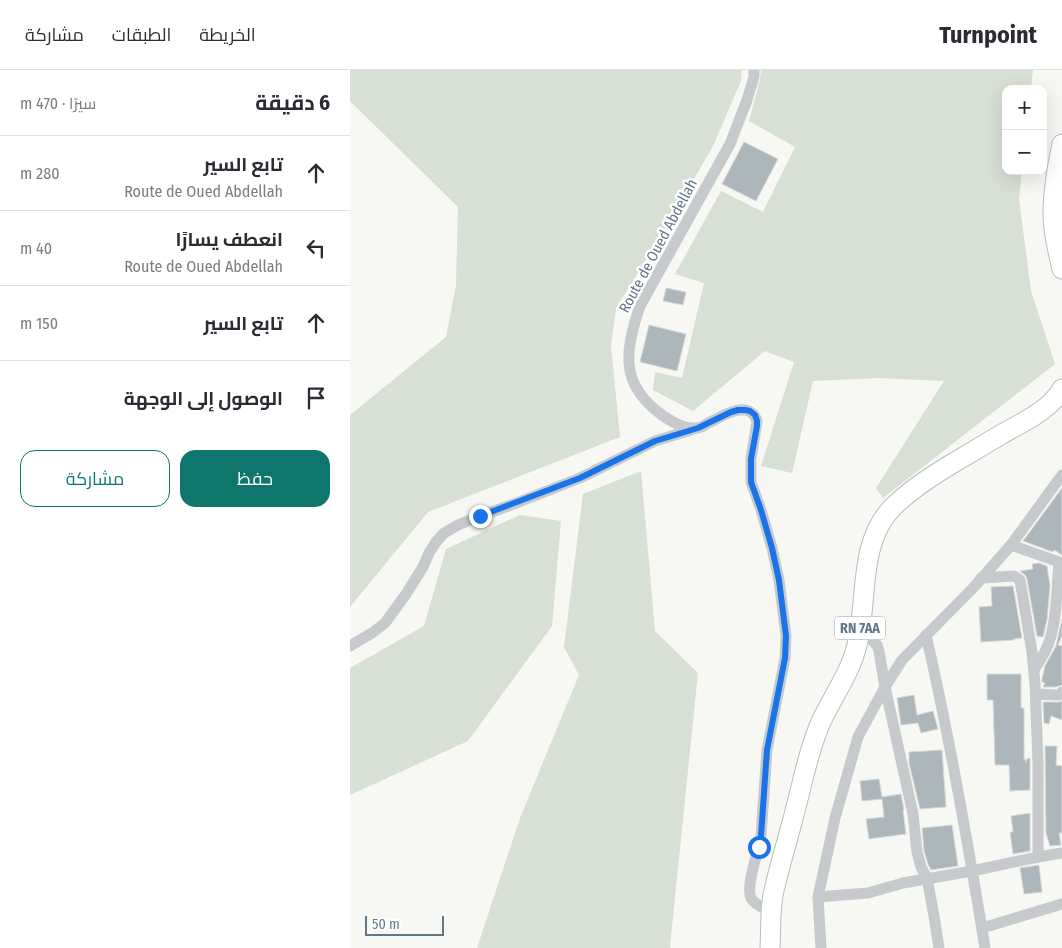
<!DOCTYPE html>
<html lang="ar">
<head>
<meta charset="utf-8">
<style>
	body { margin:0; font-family:"Fira Sans Condensed",Cairo,sans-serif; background:#f7f7f7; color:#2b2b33; direction:rtl }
	.controls { position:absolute; right:15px; top:15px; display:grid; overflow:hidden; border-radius:10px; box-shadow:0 5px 20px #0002 }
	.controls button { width:45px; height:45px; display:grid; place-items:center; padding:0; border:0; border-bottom:1px solid #e1e1e2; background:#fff; color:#2b2b33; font:25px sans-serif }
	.scale { position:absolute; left:15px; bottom:12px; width:79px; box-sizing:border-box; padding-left:5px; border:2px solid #637787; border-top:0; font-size:14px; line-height:18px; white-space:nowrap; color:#637787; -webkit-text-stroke:4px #fff; paint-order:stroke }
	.stop { position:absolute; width:15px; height:15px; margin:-11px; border:4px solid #1a73e8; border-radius:50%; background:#fff }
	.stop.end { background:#1a73e8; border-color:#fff; box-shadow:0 1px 5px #0008 }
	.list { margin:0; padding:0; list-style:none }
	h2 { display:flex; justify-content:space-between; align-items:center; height:65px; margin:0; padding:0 20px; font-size:21px }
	h2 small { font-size:16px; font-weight:400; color:#7c7c81 }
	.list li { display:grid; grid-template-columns:32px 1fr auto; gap:15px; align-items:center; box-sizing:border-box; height:75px; padding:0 20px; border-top:1px solid #e1e1e2 }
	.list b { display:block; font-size:19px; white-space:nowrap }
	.list p { margin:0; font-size:16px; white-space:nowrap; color:#7c7c81 }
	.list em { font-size:16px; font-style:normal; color:#7c7c81 }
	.actions { display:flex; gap:10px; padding:15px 20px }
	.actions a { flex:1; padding:11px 0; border:1px solid #0f766e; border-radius:15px; text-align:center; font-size:18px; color:#0f766e }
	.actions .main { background:#0f766e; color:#fff }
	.icon { flex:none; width:28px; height:28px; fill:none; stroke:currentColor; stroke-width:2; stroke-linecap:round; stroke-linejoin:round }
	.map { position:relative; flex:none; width:712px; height:878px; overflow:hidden; direction:ltr }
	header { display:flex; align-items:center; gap:30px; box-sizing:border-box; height:70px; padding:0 25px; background:#fff; border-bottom:1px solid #e1e1e2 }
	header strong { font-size:24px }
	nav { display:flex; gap:28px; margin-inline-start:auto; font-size:18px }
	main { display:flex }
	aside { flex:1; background:#fff }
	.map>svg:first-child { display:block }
	.green { fill:#d8dfd4 }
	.building { fill:#acb6bb; stroke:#d8d8d6 }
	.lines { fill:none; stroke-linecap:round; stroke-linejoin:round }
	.primary-casing { stroke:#b9bdc1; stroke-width:21 }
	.minor { stroke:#c6cacd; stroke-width:11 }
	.primary { stroke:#fff; stroke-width:19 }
	.route { stroke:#1a73e8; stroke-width:6 }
	.labels { text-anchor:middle; stroke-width:5; stroke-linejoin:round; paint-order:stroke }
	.shield { fill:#fff; stroke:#92a0ab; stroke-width:1 }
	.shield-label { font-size:14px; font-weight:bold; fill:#637787 }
	.street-label { font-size:15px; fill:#637787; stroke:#fff }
</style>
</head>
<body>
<header>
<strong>Turnpoint</strong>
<nav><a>الخريطة</a><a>الطبقات</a><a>مشاركة</a></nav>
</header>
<main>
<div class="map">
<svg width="712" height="878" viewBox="0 0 712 878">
	<rect width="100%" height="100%" fill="#f7f7f3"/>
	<g class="green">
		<path d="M0 0H392L391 11 363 76 314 161 266 238 261 276 270 367 78 442 0 537V345L96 267 106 215 108 137 0 31Z"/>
		<path d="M411 0H683L681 19H656V101H672L669 129 681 221 705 294 533 428 526 418 594 311 528 308 463 311 442 403 411 396 444 292 415 281 343 341 303 320 305 302 332 308 354 213 325 204 371 121 413 142 445 77 399 51 410 10Z"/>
		<path d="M291 401 305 561 348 603 320 876 321 878H127L170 748 229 605 214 577 233 424Z"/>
		<path d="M170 445 211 451 202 556 118 671 0 725V598L74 556 96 479Z"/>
	</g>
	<g class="building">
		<path d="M394 72 428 89 406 131 372 114Z"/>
		<path d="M316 218 336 222 333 235 313 231Z"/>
		<path d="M299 255 336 264 327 301 290 292Z"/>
		<path d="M712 418V485L704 480 703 482 673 471Z"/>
		<path d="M689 493 697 496 700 516 697 550 693 567 687 566 677 509 676 506 670 501 683 499 682 494Z"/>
		<path d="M663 516 672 568 664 569V570L631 572 629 537 642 536 641 517Z"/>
		<path d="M712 549V566L708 575 712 576V615L706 617H693L695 613 692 612V609L695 596 706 576Z"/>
		<path d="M637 604H671V638H674V689H675L676 693 677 689 680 688V720L660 721 659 695H645L643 630H637Z"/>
		<path d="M564 625 567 645 583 641 588 659 571 663 568 653 551 655 550 649 551 648H550L547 628Z"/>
		<path d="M712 631V650L701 646 699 654 694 653 693 632H709Z"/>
		<path d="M695 676H707L706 695 712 696V763H709L711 775 700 776 696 763Z"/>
		<path d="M592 680 596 737 570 739 559 693V682Z"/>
		<path d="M529 709 532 727 551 724 554 740H553L556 764 519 769 516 749 534 747 532 729 512 731 510 711Z"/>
		<path d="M680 743V781L663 784 660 762H663L661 746Z"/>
		<path d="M602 755 608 796 581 800 578 794 574 781 572 758Z"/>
		<path d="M689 795 692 822 674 824 670 798Z"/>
	</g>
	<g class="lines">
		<defs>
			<g id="primary">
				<path d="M712 74C707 97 703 121 703 145 703 163 708 182 712 199"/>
				<path d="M420 878C421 860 420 843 423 825 429 797 438 769 445 741 453 711 458 682 470 654 482 627 500 604 507 575 518 531 508 473 542 438 560 420 579 408 600 395 617 385 635 374 652 364 673 352 699 341 712 319"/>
			</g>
		</defs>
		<use href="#primary" class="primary-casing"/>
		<g class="minor">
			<path d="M404 0V7L397 30 380 74 290 236C275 281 269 314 312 345 322 352 335 360 347 358 351 358 355 355 358 353 367 349 379 341 389 340 399 339 404 343 407 351L401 389V412L411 440 422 478 429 510 436 566 435 588 417 680 411 766C409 781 395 816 401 828 405 835 414 838 421 842"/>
			<path d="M661 475 712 493"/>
			<path d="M510 562 523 571 527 575 529 581 535 617 563 744 567 782 571 797 577 808 584 846 589 878"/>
			<path d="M576 565C600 669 618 773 635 878"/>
			<path d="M0 576 22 563 35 553 56 524 73 497 79 483 86 472 94 463 108 455 130 446 161 435 230 408 305 371 344 359"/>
			<path d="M684 600C690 590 697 581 700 569 707 548 707 515 709 492"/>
			<path d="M686 624 706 625H709L712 622"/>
			<path d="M688 787 712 783"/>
			<path d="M468 827 518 823 553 813 622 801 688 787V693L685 614 682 582 670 510 664 506 631 508"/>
			<path d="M632 858 712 834"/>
			<path d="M471 878 468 827 485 748 508 667 535 617 552 590 624 517 661 475 712 405"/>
		</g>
		<use href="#primary" class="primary"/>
	</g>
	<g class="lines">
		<path class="route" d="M130 446 230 408 305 371 348 358 381 342 388 340H395L400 341 405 345 407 351V356L401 389V412L411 440 422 478 429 510 436 566 435 588 417 680 411 766 409 777"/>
	</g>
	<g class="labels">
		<rect class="shield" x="485" y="546.5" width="50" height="23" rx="4"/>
		<g class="shield-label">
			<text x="510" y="563">RN 7AA</text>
		</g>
		<g class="street-label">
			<text transform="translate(308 176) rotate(-62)" y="5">Route de Oued Abdellah</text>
		</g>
	</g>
</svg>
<div class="controls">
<button>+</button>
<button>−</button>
</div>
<div class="scale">50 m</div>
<div class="stop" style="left:409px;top:777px"></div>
<div class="stop end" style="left:130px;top:446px"></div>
</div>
<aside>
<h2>6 دقيقة<small>سيرًا · 470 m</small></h2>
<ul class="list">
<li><svg class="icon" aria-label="ahead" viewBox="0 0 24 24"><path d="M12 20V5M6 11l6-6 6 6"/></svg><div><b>تابع السير</b><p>Route de Oued Abdellah</p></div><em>280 m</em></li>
<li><svg class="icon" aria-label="left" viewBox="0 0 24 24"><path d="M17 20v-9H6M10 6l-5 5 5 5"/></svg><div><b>انعطف يسارًا</b><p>Route de Oued Abdellah</p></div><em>40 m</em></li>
<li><svg class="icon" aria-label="ahead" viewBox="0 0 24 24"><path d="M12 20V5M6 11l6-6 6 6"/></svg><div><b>تابع السير</b></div><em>150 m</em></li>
<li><svg class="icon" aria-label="arrive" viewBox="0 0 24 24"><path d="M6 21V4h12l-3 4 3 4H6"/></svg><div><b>الوصول إلى الوجهة</b></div></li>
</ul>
<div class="actions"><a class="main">حفظ</a><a>مشاركة</a></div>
</aside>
</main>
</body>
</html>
